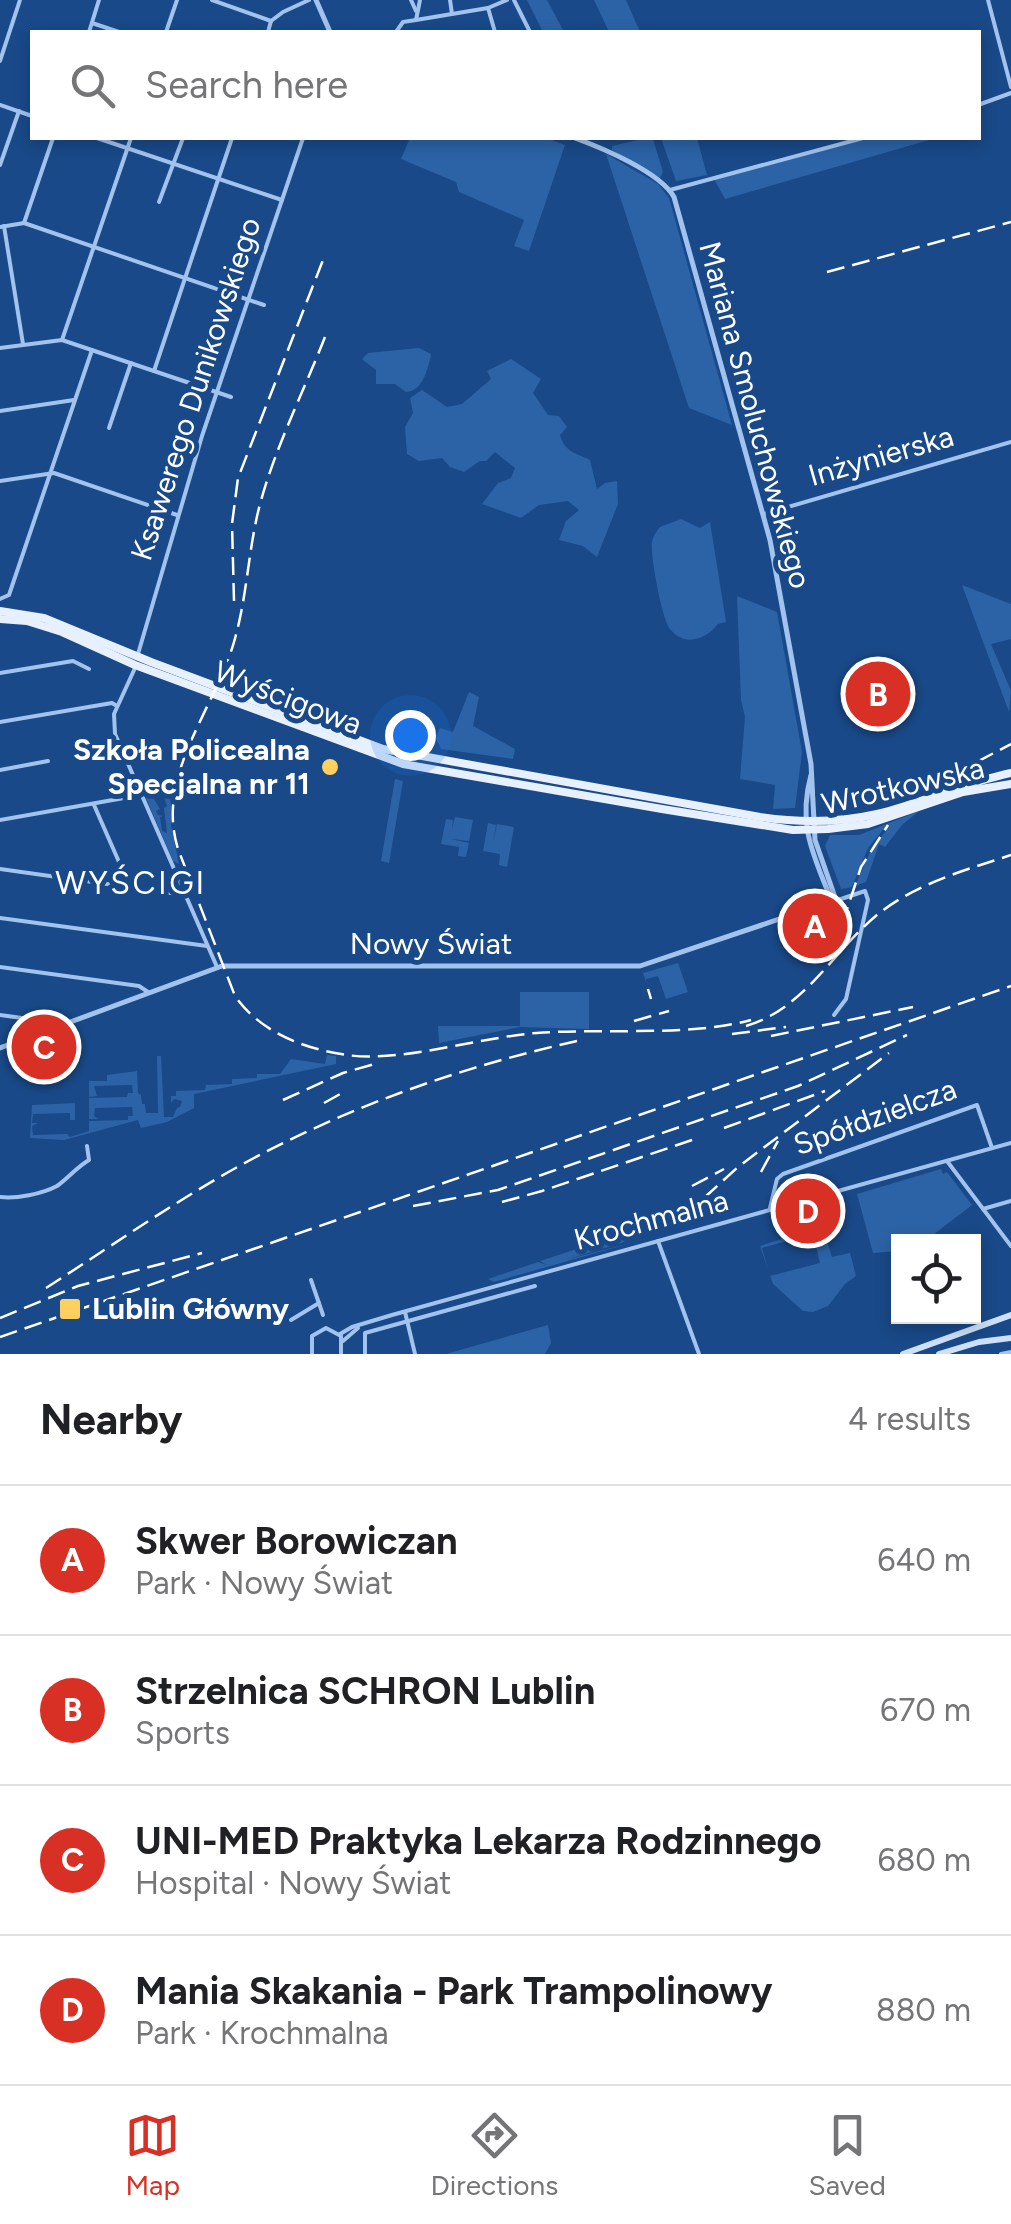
<!DOCTYPE html>
<html lang="en">
<head>
<meta charset="utf-8">
<style>
	body { margin:0; font-family:Figtree,sans-serif; background:#f2f2f2; color:#202124 }
	.controls { position:absolute; right:30px; bottom:30px; display:grid; overflow:hidden; border-radius:0px; box-shadow:0 5px 15px #0003 }
	.controls button { width:90px; height:90px; display:grid; place-items:center; padding:0; border:0; border-bottom:2px solid #e0e0e0; background:#fff; color:#202124; font:50px sans-serif }
	.you { position:absolute; left:410px; top:735px; width:35px; height:35px; margin:-25px; border:8px solid #fff; border-radius:50%; background:#1a73e8; box-shadow:0 0 0 15px #1a73e833 }
	.badge { display:grid; place-items:center; width:65px; height:65px; border-radius:50%; background:#d93025; color:#fff; font-size:32px; font-weight:700 }
	.pin { position:absolute; translate:-50% -50%; border:5px solid #fff; box-shadow:0 2px 10px #0006 }
	.list { margin:0; padding:0; list-style:none }
	h2 { display:flex; justify-content:space-between; align-items:center; height:130px; margin:0; padding:0 40px; font-size:42px }
	h2 small { font-size:32px; font-weight:400; color:#757577 }
	.list li { display:grid; grid-template-columns:65px 1fr auto; gap:30px; align-items:center; box-sizing:border-box; height:150px; padding:0 40px; border-top:2px solid #e0e0e0 }
	.list b { display:block; font-size:38px; white-space:nowrap }
	.list p { margin:0; font-size:32px; white-space:nowrap; color:#757577 }
	.list em { font-size:32px; font-style:normal; color:#757577 }
	.icon { flex:none; width:55px; height:55px; fill:none; stroke:currentColor; stroke-width:2; stroke-linecap:round; stroke-linejoin:round }
	.map { position:relative; flex:none; width:1011px; height:1354px; overflow:hidden }
	.search { position:absolute; background:#fff; box-shadow:0 5px 15px #0003; left:30px; right:30px; top:30px; height:110px; display:flex; align-items:center; gap:25px; box-sizing:border-box; padding:0 35px; border-radius:0px; color:#757577; font-size:38px }
	.sheet { height:730px; background:#fff }
	nav { display:flex; justify-content:space-around; align-items:center; box-sizing:border-box; height:140px; border-top:2px solid #e0e0e0; background:#fff; font-size:28px; color:#757577 }
	nav a { display:grid; justify-items:center; gap:5px }
	nav .on { color:#d93025 }
	.map>svg:first-child { display:block }
	.green { fill:#2c63a6 }
	.lines { fill:none; stroke-linecap:round; stroke-linejoin:round }
	.minor { stroke:#a1c3ed; stroke-width:4 }
	.tertiary { stroke:#a1c3ed; stroke-width:5 }
	.secondary { stroke:#cde0f9; stroke-width:6 }
	.primary { stroke:#e7f0ff; stroke-width:8 }
	.rail { stroke:#fff; stroke-width:2.5; stroke-dasharray:18 8; stroke-linecap:butt }
	.poi-dot { fill:#ffd05d; stroke:#194988; stroke-width:4 }
	.labels { text-anchor:middle; stroke-width:10; stroke-linejoin:round; paint-order:stroke }
	.street-label { font-size:30px; fill:#fff; stroke:#194988 }
	.poi-label { font-size:30px; font-weight:bold; fill:#fff; stroke:#194988; text-anchor:end }
	.neighbourhood-label { font-size:32px; letter-spacing:2.5px; fill:#fff; stroke:#194988 }
</style>
</head>
<body>
<div class="map">
<svg width="1011" height="1354" viewBox="0 0 1011 1354">
	<rect width="100%" height="100%" fill="#194988"/>
	<g class="green">
		<path d="M527 0H547L564 32H543Z"/>
		<path d="M594 0H626L640 32H609Z"/>
		<path d="M410 138H546L565 145 529 251 514 246 524 220 459 192 456 182 401 159Z"/>
		<path d="M647 138 653 139 663 172 660 178 612 150V146Z"/>
		<path d="M661 138H697L707 175 676 181Z"/>
		<path d="M870 138H936L725 199 714 179Z"/>
		<path d="M606 154 658 184 669 198 732 425 689 408Z"/>
		<path d="M419 348 431 354C428 369 423 391 406 392L395 384H376V370L362 359 368 353Z"/>
		<path d="M511 359 541 379 533 393 548 415 559 416 567 427 560 435C565 453 577 453 590 460L597 489 605 483 617 481 618 504 597 557 583 546 559 540 566 521 579 510 568 501 539 505 521 518 482 504 498 483 511 478 515 468 495 452 486 461H480L464 472 450 467 442 458 419 461 407 454 405 427 413 413 410 398 422 390 447 407 462 404 491 379 487 371Z"/>
		<path d="M681 519 700 528 710 522 726 622 718 624C706 640 684 647 670 629 662 619 650 555 652 542 653 536 656 532 660 527Z"/>
		<path d="M962 585 1011 604V639L991 644 1011 691 1009 712Z"/>
		<path d="M737 596 777 612 802 752 795 808 773 809 775 785 740 779 745 717 741 700Z"/>
		<path d="M469 692 479 697 473 726 515 749 513 759 441 749 436 738 440 728 453 732Z"/>
		<path d="M395 779 403 781 389 863 381 861Z"/>
		<path d="M153 795 157 797 154 799 160 809 156 811 158 815 163 816 160 817 162 831 167 833 164 808 167 806 164 797 161 796 171 795V825L179 864 173 861 146 798Z"/>
		<path d="M919 811 902 825 885 847 879 844 866 882 855 886 871 850 889 827 887 825 868 848 852 887 841 889 825 846 830 835H859Z"/>
		<path d="M455 817 473 820 469 841 451 839 469 843 466 857 458 856 459 847 441 844 446 819 453 820 452 829Z"/>
		<path d="M488 823 496 825 493 843 497 824 514 827 507 867 499 865 500 854 483 851Z"/>
		<path d="M846 907 834 943 789 928 790 924Z"/>
		<path d="M678 963 688 992 666 999 658 976 646 979V982L643 973Z"/>
		<path d="M520 992H589V1029L520 1027 439 1043 438 1026H520Z"/>
		<path d="M327 1055 336 1056V1064L194 1094V1108L167 1122 141 1128 138 1120 64 1140 30 1138 32 1105 75 1103V1120H70V1113L33 1114 32 1123H38L32 1126 33 1135 67 1134 70 1137 89 1131V1121L128 1120V1116H133L132 1107 95 1108 94 1116 98 1119H89V1098L127 1097 128 1093H133L132 1085 94 1086 97 1096 89 1097V1081H107V1075L137 1071 138 1093 141 1095 142 1104H145L146 1113H158L157 1056H161L164 1117H173L177 1108 180 1107 182 1101 174 1099 171 1103V1096H176V1091L205 1090 206 1085 232 1084V1079L257 1078V1074H280L291 1059 325 1064Z"/>
		<path d="M941 1169 943 1174 947 1172 972 1205 925 1241 898 1242V1251L873 1253 857 1194Z"/>
		<path d="M641 1223 647 1224 648 1230 637 1238 565 1260 638 1241 494 1282 488 1279 538 1262 547 1265 540 1261 598 1242 592 1248 615 1241 614 1238 603 1240 631 1232Z"/>
		<path d="M822 1225 832 1257 850 1253 856 1276 845 1284 828 1306 813 1312 803 1311 773 1284 760 1246 788 1237 791 1240 762 1248 770 1276 820 1263 813 1234 795 1237Z"/>
		<path d="M548 1325 551 1343 545 1354H446Z"/>
	</g>
	<g class="lines">
		<g class="minor">
			<path d="M212 0 271 21"/>
			<path d="M411 0 416 11"/>
			<path d="M450 0 452 14"/>
			<path d="M514 0 530 32"/>
			<path d="M988 0 1011 87"/>
			<path d="M488 8 495 32"/>
			<path d="M416 20 488 8 507 0"/>
			<path d="M271 21 283 12 309 0"/>
			<path d="M92 23 119 32"/>
			<path d="M89 32 99 0"/>
			<path d="M166 32 177 0"/>
			<path d="M268 32 271 21"/>
			<path d="M396 32 403 22 416 20 420 0"/>
			<path d="M0 61 20 0"/>
			<path d="M0 105 32 116"/>
			<path d="M978 105 1011 93"/>
			<path d="M97 138 282 200"/>
			<path d="M0 165 19 111"/>
			<path d="M670 190 863 138"/>
			<path d="M159 202 183 138"/>
			<path d="M24 223 53 138"/>
			<path d="M4 226 23 344"/>
			<path d="M0 227 24 223 264 305"/>
			<path d="M62 340 131 138"/>
			<path d="M0 348 62 340 231 397"/>
			<path d="M154 371 232 138"/>
			<path d="M0 411 74 400"/>
			<path d="M109 428 131 363"/>
			<path d="M0 481 54 473 177 515"/>
			<path d="M764 514 1011 442"/>
			<path d="M0 599 9 595 92 350"/>
			<path d="M138 654 202 436 303 138"/>
			<path d="M135 668 114 714 115 734 217 967"/>
			<path d="M0 673 73 661 89 669"/>
			<path d="M0 722 112 703 117 706"/>
			<path d="M0 770 48 761"/>
			<path d="M94 805 130 887"/>
			<path d="M0 820 141 795"/>
			<path d="M0 869 185 895"/>
			<path d="M0 918 207 946"/>
			<path d="M0 967 139 986 148 992"/>
			<path d="M0 1015 44 1021 52 1028"/>
			<path d="M834 1015 846 999 868 900 865 891 838 900"/>
			<path d="M947 1161 1011 1246"/>
			<path d="M0 1197C16 1199 42 1194 57 1186 67 1179 77 1167 89 1160L87 1146"/>
			<path d="M770 1208 777 1179 783 1174 977 1105 992 1148"/>
			<path d="M983 1209 1011 1201"/>
			<path d="M658 1241 699 1354"/>
			<path d="M311 1280 323 1315"/>
			<path d="M405 1312 415 1354"/>
			<path d="M291 1320 319 1303"/>
			<path d="M340 1334 352 1327 392 1315 1011 1143"/>
			<path d="M343 1341 358 1328"/>
			<path d="M312 1354V1336L326 1328 341 1336V1354"/>
			<path d="M365 1354V1333L535 1286"/>
			<path d="M1001 1354 1011 1352"/>
		</g>
		<g class="tertiary">
			<path d="M316 0 330 32"/>
			<path d="M811 775C797 826 814 856 832 902"/>
			<path d="M0 1048 222 966H640L836 900 815 840 811 764 770 540 674 197C660 172 602 148 575 138"/>
		</g>
		<g class="secondary">
			<path d="M903 1354 1011 1315"/>
			<path d="M939 1354 979 1342 1011 1338"/>
		</g>
		<g class="primary">
			<path d="M0 611 44 618 151 662 383 749 760 817C800 823 838 823 877 814 922 803 964 783 1011 773"/>
			<path d="M0 619 27 621 62 632 135 665 403 764 662 809 793 830 828 829 868 824 963 792 1011 784"/>
		</g>
		<g class="rail">
			<path d="M827 272 1011 222"/>
			<path d="M325 337C303 393 274 450 259 508 248 552 247 598 234 642 214 711 155 775 178 849L235 996C260 1032 304 1049 347 1055 400 1063 480 1037 537 1033 604 1028 687 1037 751 1020"/>
			<path d="M234 601 232 524 238 478 325 255"/>
			<path d="M954 774 1011 744"/>
			<path d="M834 949 861 867 888 825"/>
			<path d="M648 989 651 999"/>
			<path d="M634 1021 669 1011"/>
			<path d="M746 1026C807 1008 834 948 882 911 921 882 966 870 1011 855"/>
			<path d="M732 1034 786 1027"/>
			<path d="M771 1036 913 1007"/>
			<path d="M283 1100 343 1073 378 1063"/>
			<path d="M324 1103 342 1093"/>
			<path d="M724 1128 825 1091"/>
			<path d="M761 1172 778 1141"/>
			<path d="M692 1186 724 1169"/>
			<path d="M704 1198 738 1167 889 1053"/>
			<path d="M502 1202 542 1191 695 1139"/>
			<path d="M413 1206 498 1190 798 1086 907 1035"/>
			<path d="M46 1288C115 1244 182 1196 254 1158 356 1104 465 1066 577 1041"/>
			<path d="M0 1318 78 1286 202 1253"/>
			<path d="M0 1337 1011 986"/>
		</g>
	</g>
	<g class="poi-dot">
		<circle cx="330" cy="767" r="10"/>
		<rect x="58" y="1297" width="24" height="24" rx="5"/>
	</g>
	<g class="labels">
		<g class="street-label">
			<text transform="translate(196 389) rotate(-72)" y="10">Ksawerego Dunikowskiego</text>
			<text transform="translate(755 415) rotate(75)" y="10">Mariana Smoluchowskiego</text>
			<text transform="translate(881 456) rotate(-16)" y="10">Inżynierska</text>
			<text transform="translate(288 698) rotate(21)" y="10">Wyścigowa</text>
			<text transform="translate(903 786) rotate(-13)" y="10">Wrotkowska</text>
			<text x="431" y="954">Nowy Świat</text>
			<text transform="translate(875 1117) rotate(-20)" y="10">Spółdzielcza</text>
			<text transform="translate(651 1220) rotate(-15)" y="10">Krochmalna</text>
		</g>
		<g class="poi-label">
			<text x="310" y="760">Szkoła Policealna<tspan x="310" dy="34">Specjalna nr 11</tspan></text>
			<text x="92" y="1319" text-anchor="start">Lublin Główny</text>
		</g>
		<g class="neighbourhood-label">
			<text x="131" y="894">WYŚCIGI</text>
		</g>
	</g>
</svg>
<div class="controls">
<button><svg class="icon" aria-label="locate" viewBox="0 0 24 24"><circle cx="12" cy="12" r="6"/><path d="M12 2v4M12 18v4M2 12h4M18 12h4"/></svg></button>
</div>
<div class="you"></div>
<div class="pin badge" style="left:815px;top:926px">A</div>
<div class="pin badge" style="left:878px;top:694px">B</div>
<div class="pin badge" style="left:44px;top:1047px">C</div>
<div class="pin badge" style="left:808px;top:1211px">D</div>
<div class="search"><svg class="icon" aria-label="search" viewBox="0 0 24 24"><circle cx="10" cy="10" r="6"/><path d="M15 15l6 6"/></svg>Search here</div>
</div>
<section class="sheet">
<h2>Nearby<small>4 results</small></h2>
<ul class="list">
<li><span class="badge">A</span><div><b>Skwer Borowiczan</b><p>Park · Nowy Świat</p></div><em>640 m</em></li>
<li><span class="badge">B</span><div><b>Strzelnica SCHRON Lublin</b><p>Sports</p></div><em>670 m</em></li>
<li><span class="badge">C</span><div><b>UNI-MED Praktyka Lekarza Rodzinnego</b><p>Hospital · Nowy Świat</p></div><em>680 m</em></li>
<li><span class="badge">D</span><div><b>Mania Skakania - Park Trampolinowy</b><p>Park · Krochmalna</p></div><em>880 m</em></li>
</ul>
</section>
<nav>
<a class="on"><svg class="icon" aria-label="map" viewBox="0 0 24 24"><path d="M3 6l6-2 6 2 6-2v14l-6 2-6-2-6 2zM9 4v14M15 6v14"/></svg>Map</a>
<a><svg class="icon" aria-label="directions" viewBox="0 0 24 24"><path d="M12 3l9 9-9 9-9-9zM9 14v-3h6M13 9l2 2-2 2"/></svg>Directions</a>
<a><svg class="icon" aria-label="saved" viewBox="0 0 24 24"><path d="M7 4h10v16l-5-4-5 4z"/></svg>Saved</a>
</nav>
</body>
</html>
